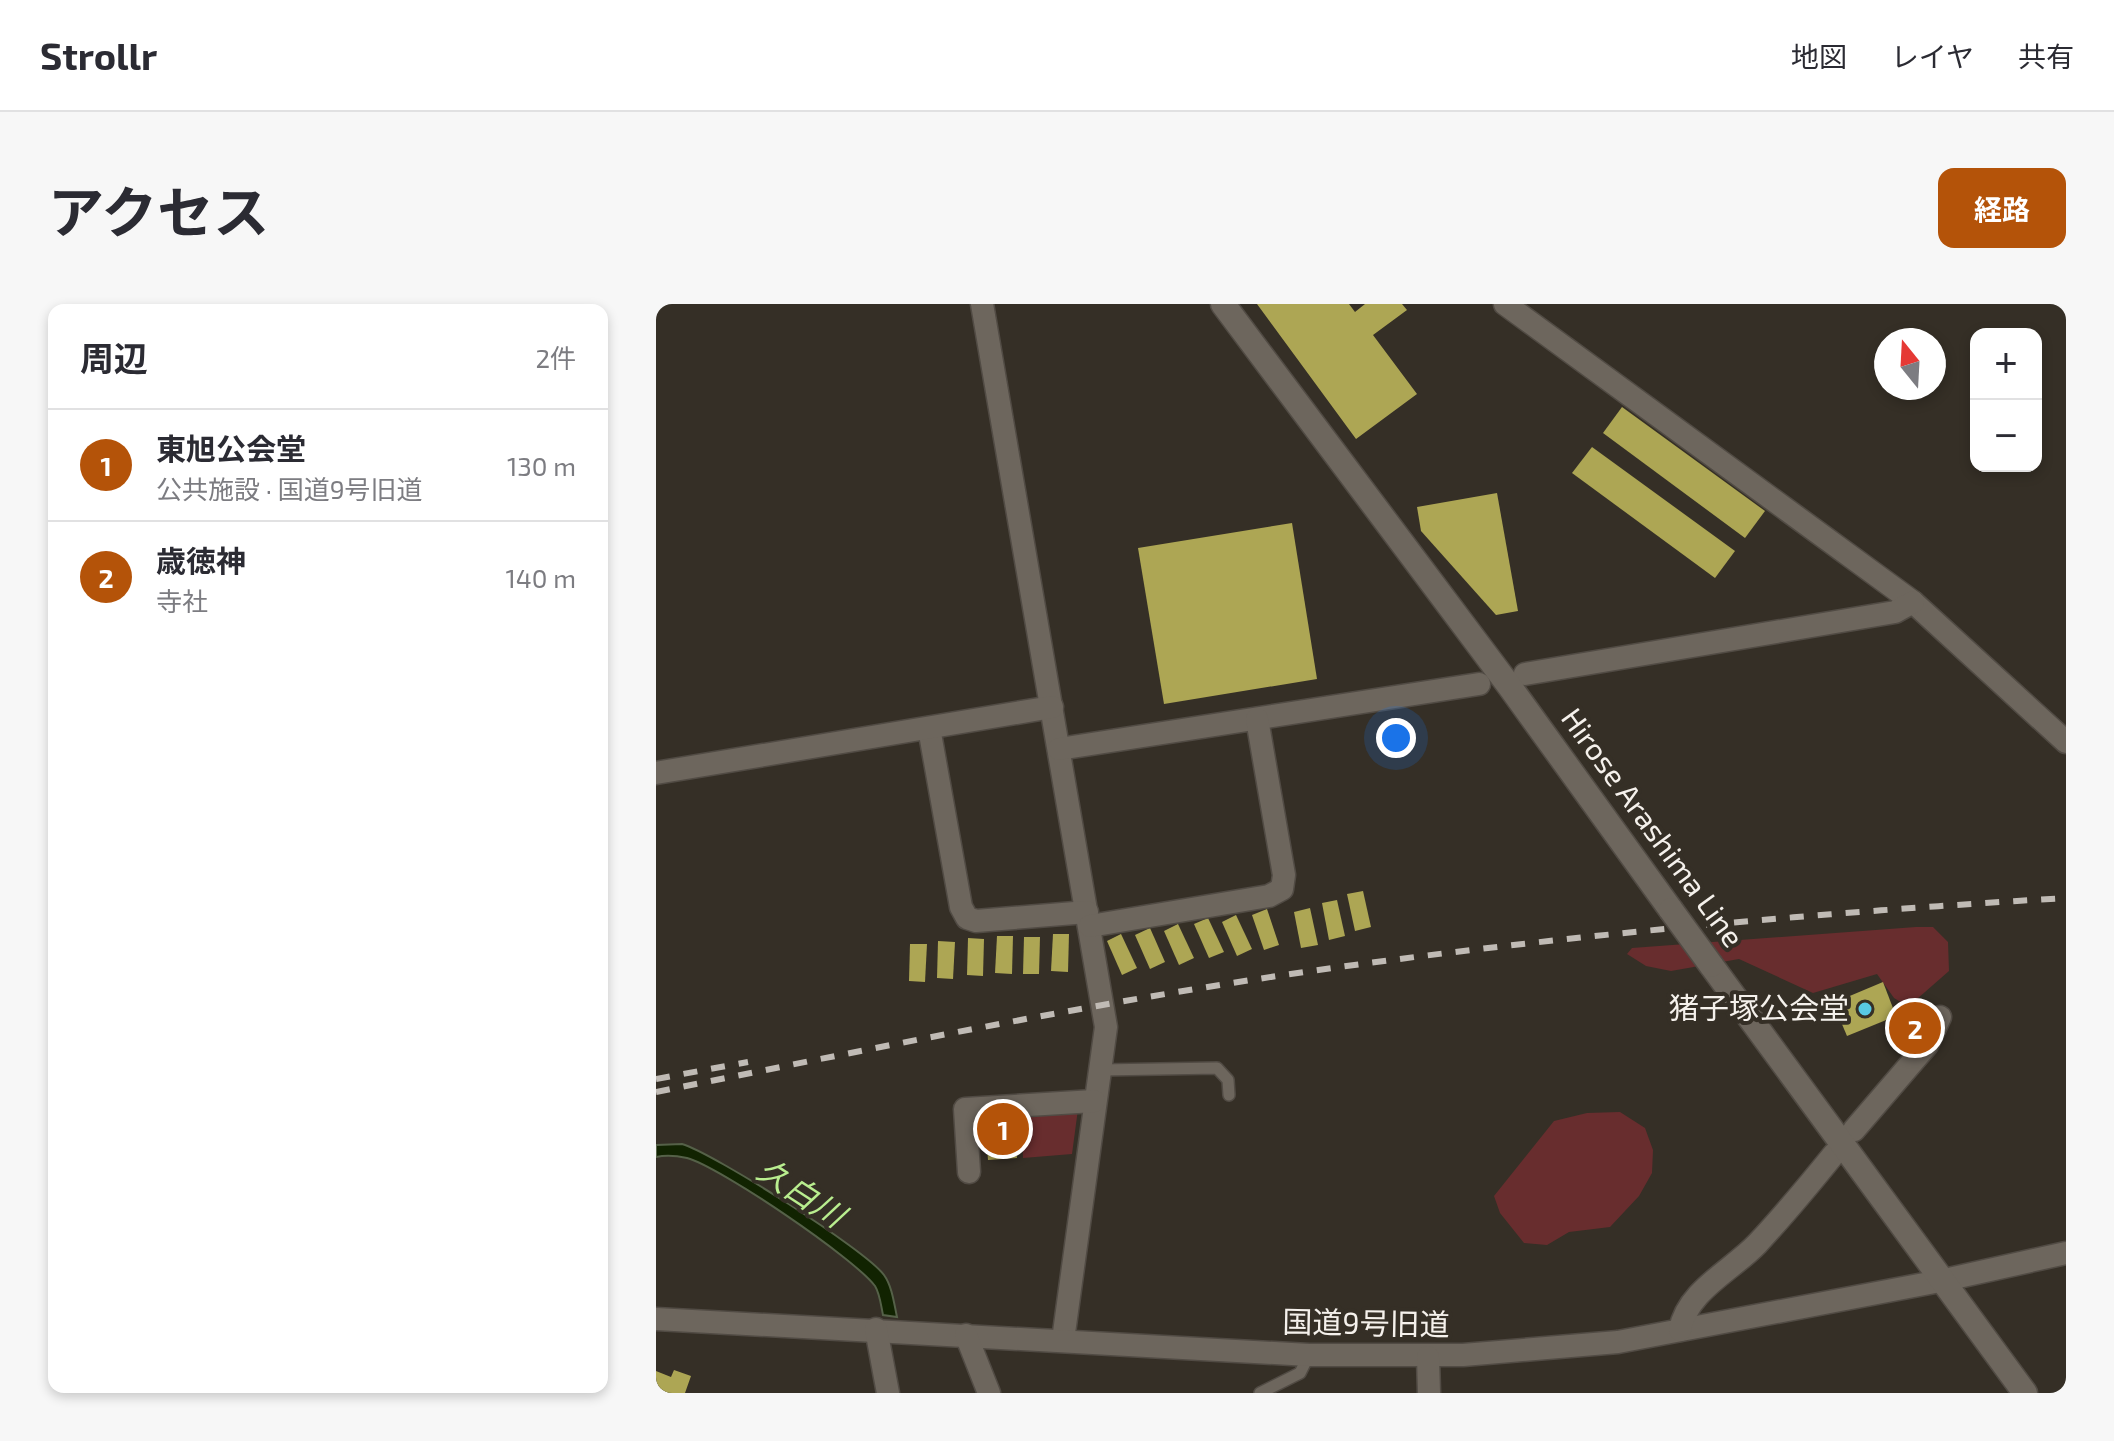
<!DOCTYPE html>
<html lang="ja">
<head>
<meta charset="utf-8">
<style>
	body { margin:0; font-family:"Exo 2","Noto Sans JP",sans-serif; background:#f7f7f7; color:#2b2b33 }
	.controls { position:absolute; right:24px; top:24px; display:grid; overflow:hidden; border-radius:16px; box-shadow:0 4px 12px #0003 }
	.controls button { width:72px; height:72px; display:grid; place-items:center; padding:0; border:0; border-bottom:2px solid #e1e1e2; background:#fff; color:#2b2b33; font:40px sans-serif }
	.compass { position:absolute; left:1218px; top:24px; width:72px; height:72px; border-radius:50%; background:#fff; box-shadow:0 4px 12px #0003; rotate:342deg }
	.you { position:absolute; left:740px; top:434px; width:28px; height:28px; margin:-20px; border:6px solid #fff; border-radius:50%; background:#1a73e8; box-shadow:0 0 0 12px #1a73e833 }
	.badge { display:grid; place-items:center; width:52px; height:52px; border-radius:50%; background:#b45309; color:#fff; font-size:26px; font-weight:700 }
	.pin { position:absolute; translate:-50% -50%; border:4px solid #fff; box-shadow:0 2px 8px #0006 }
	.list { margin:0; padding:0; list-style:none }
	h2 { display:flex; justify-content:space-between; align-items:center; height:104px; margin:0; padding:0 32px; font-size:34px }
	h2 small { font-size:26px; font-weight:400; color:#7c7c81 }
	.list li { display:grid; grid-template-columns:52px 1fr auto; gap:24px; align-items:center; box-sizing:border-box; height:112px; padding:0 32px; border-top:2px solid #e1e1e2 }
	.list b { display:block; font-size:30px; white-space:nowrap }
	.list p { margin:0; font-size:26px; white-space:nowrap; color:#7c7c81 }
	.list em { font-size:26px; font-style:normal; color:#7c7c81 }
	.map { position:relative; flex:none; width:1410px; height:1089px; overflow:hidden; border-radius:16px }
	header { display:flex; align-items:center; gap:48px; box-sizing:border-box; height:112px; padding:0 40px; background:#fff; border-bottom:2px solid #e1e1e2 }
	header strong { font-size:38px }
	nav { display:flex; gap:44px; margin-inline-start:auto; font-size:28px }
	.intro { display:flex; align-items:center; justify-content:space-between; box-sizing:border-box; height:192px; padding:0 48px }
	h1 { margin:0; font-size:56px }
	.button { padding:20px 36px; border-radius:16px; background:#b45309; color:#fff; font-size:28px; font-weight:700 }
	main { display:flex; gap:48px; padding:0 48px }
	aside { flex:1; background:#fff; border-radius:16px; box-shadow:0 4px 12px #0003 }
	.map>svg:first-child { display:block }
	.green { fill:#682d2e }
	.water { fill:#112301; stroke:#556148; stroke-width:2 }
	.building { fill:#ada654 }
	.lines { fill:none; stroke-linecap:round; stroke-linejoin:round }
	.lane-casing { stroke:#514b44; stroke-width:14 }
	.street-casing { stroke:#514b44; stroke-width:25 }
	.secondary-casing { stroke:#514b44; stroke-width:27 }
	.lane { stroke:#6d665d; stroke-width:11 }
	.street { stroke:#6d665d; stroke-width:22 }
	.secondary { stroke:#6d665d; stroke-width:24 }
	.rail { stroke:#c0bbb5; stroke-width:6; stroke-dasharray:14 14; stroke-linecap:butt }
	.secondary-bridge-casing { stroke:#514b44; stroke-width:27; stroke-linecap:butt }
	.secondary-bridge { stroke:#6d665d; stroke-width:24 }
	.poi-dot { fill:#58c9e3; stroke:#352f26; stroke-width:3 }
	.labels { text-anchor:middle; stroke-width:8; stroke-linejoin:round; paint-order:stroke }
	.street-label { font-size:30px; fill:#f5f1ec; stroke:#352f26 }
	.poi-label { font-size:30px; fill:#f5f1ec; stroke:#352f26; text-anchor:end }
	.water-label { font-size:32px; font-style:italic; fill:#b9ee8f; stroke:#352f26 }
</style>
</head>
<body>
<header>
<strong>Strollr</strong>
<nav><a>地図</a><a>レイヤ</a><a>共有</a></nav>
</header>
<div class="intro"><h1>アクセス</h1><a class="button">経路</a></div>
<main>
<aside>
<h2>周辺<small>2件</small></h2>
<ul class="list">
<li><span class="badge">1</span><div><b>東旭公会堂</b><p>公共施設 · 国道9号旧道</p></div><em>130 m</em></li>
<li><span class="badge">2</span><div><b>歳徳神</b><p>寺社</p></div><em>140 m</em></li>
</ul>
</aside>
<div class="map">
<svg width="1410" height="1089" viewBox="0 0 1410 1089">
	<rect width="100%" height="100%" fill="#352f26"/>
	<g class="green">
		<path d="M1260 623H1277L1292 638 1293 667 1261 695 1248 700 1238 694 1221 670 1157 689 1083 655 1015 667 990 662 971 650 976 644Z"/>
		<path d="M422 805 416 850 367 854 365 808Z"/>
		<path d="M964 808 989 824 997 846 996 869 983 892 954 923 913 928 891 941 868 939 844 909 838 892 898 817 931 809Z"/>
	</g>
	<path class="water" d="M26 840C57 849 210 946 228 971 236 982 238 999 241 1013L227 1011C225 1002 224 990 219 982 198 954 64 863 31 854 22 852 9 851 0 853V841Z"/>
	<g class="building">
		<path d="M601 0H693L699 8 709 0H746L751 6 717 31 761 90 700 135Z"/>
		<path d="M966 103 1109 207 1089 234 947 129Z"/>
		<path d="M936 143 1079 247 1059 274 916 169Z"/>
		<path d="M841 189 862 307 840 311 765 227 761 203Z"/>
		<path d="M636 219 661 375 508 400 482 244Z"/>
		<path d="M707 587 715 623 699 627 691 590Z"/>
		<path d="M681 596 689 632 673 636 666 599Z"/>
		<path d="M654 604 662 641 645 644 638 608Z"/>
		<path d="M611 605 623 641 608 646 596 611Z"/>
		<path d="M580 611 596 645 581 652 566 618Z"/>
		<path d="M552 614 568 648 553 654 538 620Z"/>
		<path d="M522 620 538 654 523 661 508 627Z"/>
		<path d="M494 624 509 658 494 665 479 631Z"/>
		<path d="M397 630H413L412 668 395 667Z"/>
		<path d="M465 630 481 664 466 671 451 637Z"/>
		<path d="M341 632H357L356 670 339 669Z"/>
		<path d="M368 633H384L383 670H367Z"/>
		<path d="M312 634 328 635 327 672 311 671Z"/>
		<path d="M282 637 299 638 297 675 281 674Z"/>
		<path d="M254 640H271L269 678 253 677Z"/>
		<path d="M1227 678 1240 712 1191 732 1177 699Z"/>
		<path d="M1257 714 1268 719 1261 735 1250 730Z"/>
		<path d="M363 812 365 836H360L361 854 332 856 329 815Z"/>
		<path d="M18 1066 35 1072 29 1089H0V1067L15 1073Z"/>
	</g>
	<g class="lines">
		<defs>
			<g id="lane">
				<path d="M445 766 561 764 572 776 573 791"/>
				<path d="M604 1089 644 1069 653 1051"/>
			</g>
			<g id="street">
				<path d="M326 0 450 723 407 1036"/>
				<path d="M849 0 1257 298 1410 438"/>
				<path d="M869 370 1239 308 1257 298"/>
				<path d="M273 424 305 603 311 614 320 617 431 608"/>
				<path d="M403 445 823 380"/>
				<path d="M0 469 396 403"/>
				<path d="M434 622 613 592 626 585 628 571 601 415"/>
				<path d="M1198 826 1271 741 1284 713"/>
				<path d="M313 868 309 805 438 797"/>
				<path d="M0 1015 653 1051H807L962 1038 1284 977 1410 949"/>
				<path d="M220 1025 232 1089"/>
				<path d="M1024 1026C1031 987 1075 967 1101 940 1128 911 1153 881 1178 850"/>
				<path d="M310 1031 333 1089"/>
				<path d="M772 1053 773 1089"/>
			</g>
			<g id="secondary">
				<path d="M567 0 854 383 1015 606"/>
				<path d="M1055 661 1369 1089"/>
			</g>
		</defs>
		<use href="#lane" class="lane-casing"/>
		<use href="#street" class="street-casing"/>
		<use href="#secondary" class="secondary-casing"/>
		<use href="#lane" class="lane"/>
		<use href="#street" class="street"/>
		<use href="#secondary" class="secondary"/>
		<g class="rail">
			<path d="M0 775 92 758"/>
			<path d="M0 788C215 745 430 700 648 668 900 632 1155 609 1410 594"/>
		</g>
		<defs>
			<path id="secondary-bridge" d="M1015 606 1055 661"/>
		</defs>
		<use href="#secondary-bridge" class="secondary-bridge-casing"/>
		<use href="#secondary-bridge" class="secondary-bridge"/>
	</g>
	<circle class="poi-dot" cx="1209" cy="705" r="8"/>
	<g class="labels">
		<g class="street-label">
			<text transform="translate(996 524) rotate(54)" y="10">Hirose Arashima Line</text>
			<text transform="translate(710 1020) rotate(1)" y="10">国道9号旧道</text>
		</g>
		<g class="poi-label">
			<text x="1193" y="715">猪子塚公会堂</text>
		</g>
		<g class="water-label">
			<text transform="translate(145 889) rotate(33)" y="11">久白川</text>
		</g>
	</g>
</svg>
<div class="controls">
<button>+</button>
<button>−</button>
</div>
<svg class="compass" viewBox="-18 -18 36 36"><path d="M0-13l5 13h-10z" fill="#e53935"/><path d="M0 13l5-13h-10z" fill="#7c7c81"/></svg>
<div class="you"></div>
<div class="pin badge" style="left:347px;top:825px">1</div>
<div class="pin badge" style="left:1259px;top:724px">2</div>
</div>
</main>
</body>
</html>
